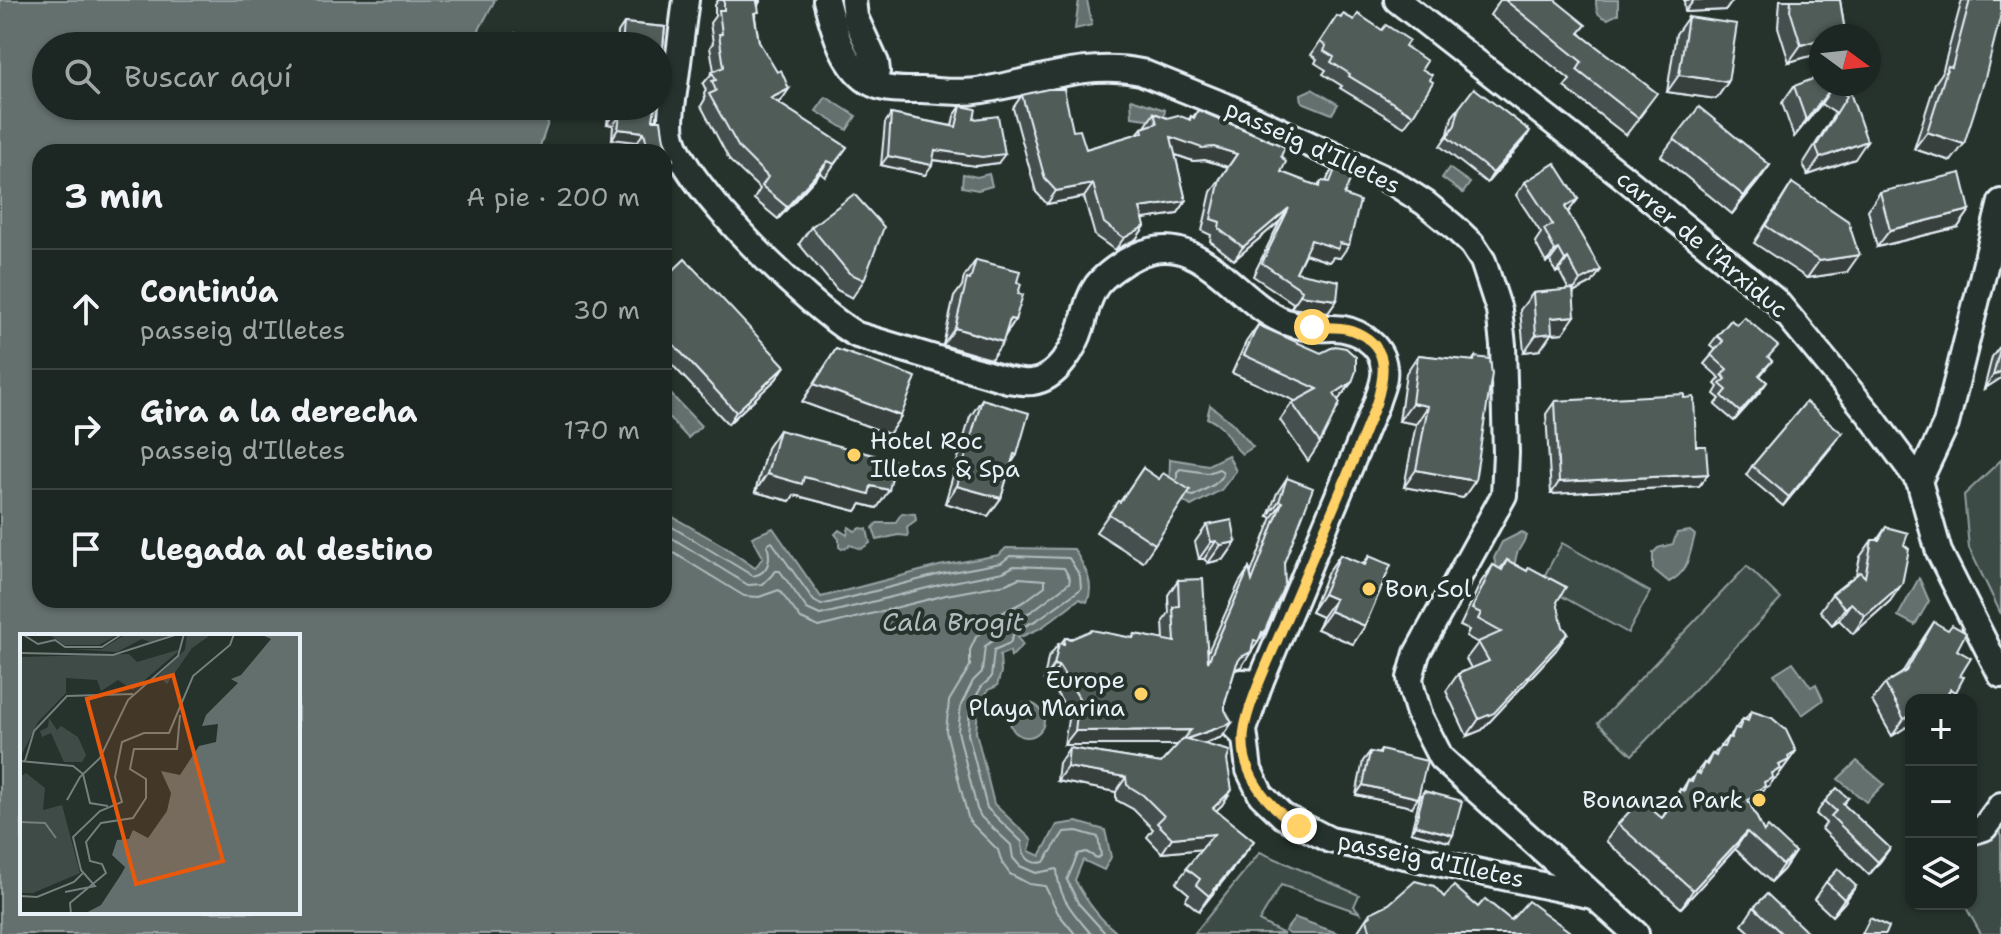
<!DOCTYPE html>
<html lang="es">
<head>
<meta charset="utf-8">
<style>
	body { margin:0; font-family:"Shantell Sans",sans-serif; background:#252e2a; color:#f1f3f6 }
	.controls { position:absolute; right:24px; bottom:24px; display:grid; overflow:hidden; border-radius:16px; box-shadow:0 2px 6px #0004 }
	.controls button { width:72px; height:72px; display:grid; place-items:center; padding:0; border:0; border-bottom:2px solid #3a4340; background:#1c2622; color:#f1f3f6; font:40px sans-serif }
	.compass { position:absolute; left:1809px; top:24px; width:72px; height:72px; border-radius:50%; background:#1c2622; box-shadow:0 2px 6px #0004; rotate:105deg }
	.stop { position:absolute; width:24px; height:24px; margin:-18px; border:6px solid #ffd166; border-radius:50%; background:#fff }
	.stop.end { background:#ffd166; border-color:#fff; box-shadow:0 2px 8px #0008 }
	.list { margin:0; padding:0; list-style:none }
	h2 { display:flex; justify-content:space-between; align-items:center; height:104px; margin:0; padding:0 32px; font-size:34px }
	h2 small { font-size:26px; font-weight:400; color:#a0a5a5 }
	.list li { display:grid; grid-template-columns:52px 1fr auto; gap:24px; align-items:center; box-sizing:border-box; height:120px; padding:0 32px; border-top:2px solid #3a4340 }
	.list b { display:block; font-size:30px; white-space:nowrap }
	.list p { margin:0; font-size:26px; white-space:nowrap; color:#a0a5a5 }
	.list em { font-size:26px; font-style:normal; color:#a0a5a5 }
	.icon { flex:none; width:44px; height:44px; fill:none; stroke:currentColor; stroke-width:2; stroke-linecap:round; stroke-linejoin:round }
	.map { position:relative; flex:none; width:2001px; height:934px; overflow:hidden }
	.search { position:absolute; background:#1c2622; box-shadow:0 2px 6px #0004; left:32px; top:32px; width:640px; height:88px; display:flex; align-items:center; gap:20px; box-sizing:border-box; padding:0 28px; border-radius:44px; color:#a0a5a5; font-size:30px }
	.panel { position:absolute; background:#1c2622; box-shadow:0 2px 6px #0004; left:32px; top:144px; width:640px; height:464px; border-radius:24px }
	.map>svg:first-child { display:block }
	.green { fill:#3e4b47; stroke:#939ea0; stroke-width:2 }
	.water { fill:#636f6d; stroke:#98a3a5; stroke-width:2; fill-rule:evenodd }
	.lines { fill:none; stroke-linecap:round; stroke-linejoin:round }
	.shore { stroke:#b3bdc0; stroke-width:2 }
	.minor-casing { stroke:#e8f1f8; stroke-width:30 }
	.minor { stroke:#26332d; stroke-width:24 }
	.wall { fill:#454f4d; stroke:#e8f1f8; stroke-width:2 }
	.shaded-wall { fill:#38403e; stroke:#e8f1f8; stroke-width:2 }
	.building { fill:#505c59; stroke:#e8f1f8; stroke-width:2 }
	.route { stroke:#ffd166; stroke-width:10 }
	.poi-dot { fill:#ffd166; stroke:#26332d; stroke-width:3 }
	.labels { text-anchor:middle; stroke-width:8; stroke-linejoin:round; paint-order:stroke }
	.street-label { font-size:24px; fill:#e8f1f8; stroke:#26332d }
	.poi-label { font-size:24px; fill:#e8f1f8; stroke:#26332d; text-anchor:start }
	.water-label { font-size:26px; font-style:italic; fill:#b3bdc0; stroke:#26332d }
	.inset-road { fill:none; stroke:#747f7e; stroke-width:2 }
	.view { fill:#e8590c; fill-opacity:0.15; stroke:#e8590c; stroke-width:4 }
	.inset-edge { fill:none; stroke:#e8f1f8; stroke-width:4 }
</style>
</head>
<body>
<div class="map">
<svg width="2001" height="934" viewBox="0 0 2001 934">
	<rect width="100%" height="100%" fill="#26332d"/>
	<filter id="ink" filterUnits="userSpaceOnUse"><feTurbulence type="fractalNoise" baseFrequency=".0125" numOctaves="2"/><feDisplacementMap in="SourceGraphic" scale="16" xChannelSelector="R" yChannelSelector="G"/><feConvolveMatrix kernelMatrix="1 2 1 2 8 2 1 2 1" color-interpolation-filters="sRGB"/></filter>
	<g filter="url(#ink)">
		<g class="green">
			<path d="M2001 460V614L1969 548 1964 495Z"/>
			<path d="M1562 543 1650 592 1628 633 1540 584Z"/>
			<path d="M1747 566 1781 599 1632 755 1598 723Z"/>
			<path d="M2001 818V934H1981L1964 904H1971V840Z"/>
			<path d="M1260 852 1359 895 1354 906 1360 913 1281 885 1259 921 1284 934H1194Z"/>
		</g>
		<g class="water">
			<path d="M0 0H495L473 41 475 46H46V106H551L552 111 538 152H40V600H664V512L722 545 755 568 763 557 752 537 773 528 821 597 939 566 999 555 1006 548 1074 549C1083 565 1096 583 1087 602L1079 599 1041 628 1018 638 1023 645 1011 657 1010 651 1000 655 1001 672 997 686 988 690 978 711 976 732 994 804 1032 840 1029 851 1040 856 1057 825 1077 822 1105 830 1111 857 1104 870 1083 860 1075 880C1086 901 1100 920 1119 934H0ZM22 636H298V912H22Z"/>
			<path d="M1079 0H1087L1092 25 1075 29Z"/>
			<path d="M1596 0H1618V14L1608 19C1597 16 1596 12 1596 0Z"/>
			<path d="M515 33 530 39 534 46H498Z"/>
			<path d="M1312 89 1338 104 1332 114 1302 102 1301 94Z"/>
			<path d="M826 97 856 116 847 130 816 111Z"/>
			<path d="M1131 99 1165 110 1163 121 1132 117Z"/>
			<path d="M1449 168 1470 183 1463 193 1442 178Z"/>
			<path d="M963 174 977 177 989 174 992 186 978 190 962 187Z"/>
			<path d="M664 387 701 426 688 438 664 412Z"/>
			<path d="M1210 405 1232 423 1253 447 1242 454C1225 439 1230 429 1207 418Z"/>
			<path d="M1228 455 1236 471 1221 490 1191 506 1169 491 1170 459 1208 465Z"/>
			<path d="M902 513 915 514 916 520 907 527 908 536 898 535 877 540 873 528 877 523H895Z"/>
			<path d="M849 527 855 531 861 528 867 529 870 543 861 549 850 545 842 549 839 547V539L835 534 839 530 847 535Z"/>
			<path d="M1690 531 1695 535C1689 555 1689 572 1669 582L1653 569V553L1658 548 1673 544 1677 533Z"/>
			<path d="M1522 532 1527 536 1517 553 1513 571H1505L1496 566 1494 558 1502 542Z"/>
			<path d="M1919 578 1929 601 1915 625 1898 616Z"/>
			<path d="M1793 662 1811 687 1816 684 1823 700 1802 715 1774 674Z"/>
			<circle cx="1027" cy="720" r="17"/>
			<path d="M1857 761 1884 784 1866 802 1838 779Z"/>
			<path d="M1295 918H1296L1340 934H1290L1285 931Z"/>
		</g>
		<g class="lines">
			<g class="shore">
				<path d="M1177 479V472L1180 469 1208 473 1219 469 1222 471 1223 475 1215 484 1193 496 1189 495"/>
				<path d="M664 522 753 576C770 573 771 557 767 545L772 542 814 601 821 605 941 574 1001 563 1010 556 1069 558 1080 576 1081 589 1037 620 1015 631 1010 643 994 650 991 678 982 686 970 707 968 734 987 808 1022 842C1022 855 1029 866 1044 862L1064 832 1077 831 1098 837 1101 856 1097 858 1086 852 1078 854 1067 880 1078 903 1106 934"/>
				<path d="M664 533 748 585 763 584 776 571H780L807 609 820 615 943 584 1003 572 1014 566 1064 568 1070 579 1069 583 1032 611 1009 623 1001 635 985 646 982 672 973 681 961 705 958 731 977 809 981 817 1011 845 1013 858 1020 866 1036 873 1057 869C1058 898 1073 912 1091 934"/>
				<path d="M664 547 744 596 759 597 779 590 801 619 819 627 946 595 1006 584 1019 578 1045 580V586L1025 601 1002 613 976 637 970 650V666L949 701 946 731 969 821 998 850 1002 863 1010 874 1029 884 1045 886 1058 913 1075 934"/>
			</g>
			<defs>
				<g id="minor">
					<path d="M686 0C682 28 679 57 675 85 673 101 669 119 672 134 681 184 812 310 857 335L1008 380C1016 381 1025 383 1032 382 1058 379 1075 347 1082 325 1086 311 1088 297 1097 285 1106 274 1123 262 1136 256 1198 226 1233 299 1283 321 1298 327 1315 329 1331 328 1354 327 1382 343 1384 368 1386 380 1379 393 1376 404L1260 683 1244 730 1249 770 1261 795 1283 816 1330 840 1593 896"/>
					<path d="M826 0C833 28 845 71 873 84 887 91 907 90 922 90 943 91 962 94 983 90 1037 81 1086 61 1141 72L1228 107 1394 183 1425 203 1453 226 1472 244 1483 261 1499 310 1503 345 1506 453 1504 495 1417 653 1410 678 1412 690 1420 717 1441 758 1636 934"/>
					<path d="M853 0 855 17 876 63 877 71 873 76 862 75"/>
					<path d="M1397 0 1621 175 1776 301 1870 415 1919 481 1939 552 2001 675"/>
					<path d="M1919 481 1946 424 2001 202"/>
					<path d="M1244 736 1229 721 1241 682 1260 683"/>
					<path d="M1971 832 1984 828 2001 805"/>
				</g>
			</defs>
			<use href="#minor" class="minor-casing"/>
			<use href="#minor" class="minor"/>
		</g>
		<g class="wall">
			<path d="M718 0H760L755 17 759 42 781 101 778 103 847 147 825 177 820 173 778 219 754 199 760 189 730 161 701 106 705 99 704 94 706 90 703 84 714 71 710 47 713 43 710 23 715 16V5Z"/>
			<path d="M1500 0H1555L1580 33 1645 110 1626 135 1564 87 1570 80 1490 15Z"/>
			<path d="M1684 0H1733L1726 10 1685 12Z"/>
			<path d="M1780 0H1840L1845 32 1842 36H1821V53L1789 62 1778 27Z"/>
			<path d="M1962 0H2001L1951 161 1914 149 1935 83 1942 73Z"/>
			<path d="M1337 16 1340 18 1354 20 1405 46 1422 69 1413 115 1404 127 1340 88 1342 86 1323 74 1326 70 1315 63 1317 59 1311 55Z"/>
			<path d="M1688 17 1728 82 1716 99 1667 92 1676 34Z"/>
			<path d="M624 23 665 27 662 57 658 64V46H617L618 32Z"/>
			<path d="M1847 84 1855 159 1808 175 1803 164 1835 113 1821 104 1794 137 1782 103 1794 86Z"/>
			<path d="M1022 95 1073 131 1086 149 1137 134 1142 128 1145 127 1154 113 1167 118 1189 119 1191 116 1193 117 1198 110 1281 156V172L1318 186 1321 181 1326 182 1329 175 1338 162 1344 195 1340 258 1333 257 1329 262 1305 254 1296 272 1337 300 1328 313 1291 308 1293 303 1253 276 1280 221 1234 260 1210 241 1211 235 1202 231 1211 192 1228 167 1205 160 1193 161 1175 155 1186 201 1177 214 1143 219 1145 226 1136 239 1115 250 1095 236 1084 197 1047 204 1036 192 1013 108Z"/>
			<path d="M609 106H655L653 120 673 160 666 169 664 152H639L637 142 612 139 613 125 607 124Z"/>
			<path d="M961 106 974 119 998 163 976 166 933 160 925 175 881 165 885 123 891 114 952 126 954 116Z"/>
			<path d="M1459 108 1524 141 1487 183 1440 146 1448 134 1452 117Z"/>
			<path d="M1674 139 1770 165 1732 214 1661 156Z"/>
			<path d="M1525 182 1578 199 1568 212 1592 283 1574 292 1563 333 1551 334 1540 350 1524 352 1520 310 1533 293 1569 290 1559 271 1556 273 1550 261 1546 263 1535 242 1541 233 1516 195Z"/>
			<path d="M1792 183 1847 272 1807 278 1754 243Z"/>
			<path d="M1880 192 1970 210 1958 227 1877 247 1868 210Z"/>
			<path d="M811 227 864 280 852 298 837 290 799 244Z"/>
			<path d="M976 260 1017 282 1018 294 1015 320 991 359 943 345 954 297 962 286 964 277Z"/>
			<path d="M664 279 785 366 776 379 728 424 664 356Z"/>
			<path d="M1258 325 1352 382 1338 400 1320 443 1308 461 1280 420 1292 403 1295 401 1232 373 1246 342Z"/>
			<path d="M1717 336 1769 358 1772 361 1760 376 1767 382 1760 392 1734 421 1715 405 1720 399 1714 394 1718 387 1715 384 1720 378 1704 364 1716 350 1710 345Z"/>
			<path d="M2001 345V378L1984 389 1992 357Z"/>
			<path d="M836 349 901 416 889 434 802 402Z"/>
			<path d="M1418 355 1472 361 1475 357V481L1463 498 1404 487 1416 424 1399 421 1406 373Z"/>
			<path d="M982 399 1017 455 1011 464 1001 498 988 516 945 503 970 417Z"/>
			<path d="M1555 401 1708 474 1699 486 1551 494 1546 414Z"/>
			<path d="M779 430 877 508 861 504 856 511 794 495 790 501 755 492 767 448Z"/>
			<path d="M1842 433 1783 506 1746 475 1752 466Z"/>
			<path d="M1143 468 1155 544 1143 562 1096 532 1118 501 1120 502Z"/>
			<path d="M1287 478 1284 563 1264 633 1241 667 1235 670 1225 703 1222 737 1204 744 1227 760 1222 805 1216 810 1243 856 1199 911 1185 900 1189 894 1176 883 1202 849 1162 853 1147 837 1153 829 1133 809 1116 800V792L1057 781 1059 763 1069 748 1161 763 1178 745H1064L1069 713 1049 681 1044 680 1048 658 1059 643H1061L1065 638H1132L1135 634 1164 640 1163 621 1169 613 1168 595 1178 580 1207 654 1239 583 1249 568 1251 573 1272 517 1268 516 1277 493Z"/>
			<path d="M1207 525 1236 542 1224 559 1208 563 1204 559H1199L1195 542Z"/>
			<path d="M1886 527 1904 545 1890 601 1853 634 1839 620 1832 625 1820 611 1832 594 1856 575 1860 557 1872 540H1877Z"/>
			<path d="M1340 555 1363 564 1369 556 1365 626 1353 644 1317 629 1322 617 1311 612 1328 572Z"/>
			<path d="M1507 560 1557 602 1556 650 1482 730 1467 736 1446 691 1458 674 1471 668 1466 659 1478 643 1466 636 1469 630 1460 626 1481 582 1493 565 1500 569Z"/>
			<path d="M1934 622 1957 650 1960 676 1956 692 1950 700H1911V724L1892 736 1872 701 1885 684 1902 673 1922 640Z"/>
			<path d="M1751 711 1796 751 1777 777 1774 779 1769 786 1766 787 1761 795 1750 804 1764 832 1795 852 1783 870 1771 882 1735 849 1681 908 1606 841 1618 824 1662 818 1680 789 1682 790 1688 780 1690 781 1704 763 1705 764 1712 754 1713 755 1728 737H1729L1743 719 1745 720Z"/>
			<path d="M1381 750 1412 807 1356 795 1363 761 1370 752 1378 754Z"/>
			<path d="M1424 791 1449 842 1411 832 1420 797Z"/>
			<path d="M1848 798 1843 804 1890 848 1869 875 1822 829 1826 823 1816 814 1825 801Z"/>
			<path d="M1826 882 1856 886 1844 903 1832 916 1814 899Z"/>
			<path d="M1444 897 1478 907 1511 920 1573 934H1356L1370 913Z"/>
			<path d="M1754 907 1809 934H1752L1742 925Z"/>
		</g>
		<g class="shaded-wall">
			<path d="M1694 0H1733L1726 10 1685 12Z"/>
			<path d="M1821 39V53L1789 62 1801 45Z"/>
			<path d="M1679 75 1728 82 1716 99 1667 92Z"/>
			<path d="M1833 86 1821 104 1794 137 1806 120Z"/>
			<path d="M789 89 781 101 762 110 771 98Z"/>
			<path d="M613 114 620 116 613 125 607 124Z"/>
			<path d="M618 129 644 132 637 142 612 139Z"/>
			<path d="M1530 131 1524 141 1487 183 1493 173Z"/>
			<path d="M1927 132 1964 144 1951 161 1914 149Z"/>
			<path d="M1171 137 1214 147 1237 154 1228 167 1205 160 1193 161 1162 150Z"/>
			<path d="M1867 141 1855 159 1808 175 1820 158Z"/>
			<path d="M935 150 1005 154 998 163 976 166 928 159Z"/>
			<path d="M888 156 932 165 925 175 881 165Z"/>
			<path d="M673 160 666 169 664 171V165Z"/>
			<path d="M828 161 820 173 778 219 787 207Z"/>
			<path d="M1770 165 1758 182 1732 214 1744 196Z"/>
			<path d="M1093 184 1084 197 1047 204 1056 191Z"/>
			<path d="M1578 199 1569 211 1556 220 1565 207Z"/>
			<path d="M1186 201 1177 214 1131 221 1140 208Z"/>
			<path d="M1289 208 1280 221 1234 260 1243 247Z"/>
			<path d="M1970 210 1958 227 1877 247 1890 230Z"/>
			<path d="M1145 226 1136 239 1115 250 1124 238Z"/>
			<path d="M1311 240 1340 243 1349 245 1340 258 1333 257 1329 262 1302 253Z"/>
			<path d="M1559 249 1550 261 1546 263 1555 251Z"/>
			<path d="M1859 255 1847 272 1807 278 1819 261Z"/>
			<path d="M1568 258 1559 271 1556 273 1565 260Z"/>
			<path d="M1601 270 1592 283 1571 294 1580 281Z"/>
			<path d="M1300 295 1337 300 1328 313 1291 308Z"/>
			<path d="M1575 316 1563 333 1551 334 1540 350 1524 352 1536 335 1551 318Z"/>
			<path d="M1010 319 1015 320 1003 338Z"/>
			<path d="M955 328 1003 342 991 359 943 345Z"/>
			<path d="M785 366 776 379 728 424 736 412Z"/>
			<path d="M2001 371V378L1984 389 1993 376Z"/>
			<path d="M1352 382 1339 399 1321 411 1334 394Z"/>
			<path d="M1767 382 1760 392 1734 421 1740 412Z"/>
			<path d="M814 384 901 416 889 434 802 402Z"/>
			<path d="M1412 403 1428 406 1416 424 1399 421Z"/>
			<path d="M1842 433 1835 443 1783 506 1789 497Z"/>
			<path d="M1416 470 1475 481 1463 498 1404 487Z"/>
			<path d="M767 474 804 477 871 486 889 490 877 508 861 504 856 511 794 495 790 501 755 492Z"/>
			<path d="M1708 474 1699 486 1551 494 1559 482Z"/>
			<path d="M957 486 1001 498 988 516 945 503Z"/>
			<path d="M1279 501 1282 502 1272 517 1268 516Z"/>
			<path d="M1216 541 1204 559H1199L1211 542Z"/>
			<path d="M1236 542 1224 559 1208 563 1221 545Z"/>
			<path d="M1902 584 1890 601 1853 634 1865 616Z"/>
			<path d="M1323 594 1335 599 1322 617 1311 612Z"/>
			<path d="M1851 603 1839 620 1832 625 1845 608Z"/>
			<path d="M1330 611 1365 626 1353 644 1317 629Z"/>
			<path d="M1568 633 1556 650 1482 730 1467 736 1479 719Z"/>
			<path d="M1254 640 1258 642 1241 667 1230 671Z"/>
			<path d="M1054 665 1059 666 1049 681 1044 680Z"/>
			<path d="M1950 689 1956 692 1950 700H1944Z"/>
			<path d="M1911 715V724L1892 736 1904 719Z"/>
			<path d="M1232 723 1222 737 1176 754 1186 739Z"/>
			<path d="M1191 730 1181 745H1064L1075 731Z"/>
			<path d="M1796 751 1777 777 1774 779 1769 786 1766 787 1753 803 1749 805 1748 800 1788 756Z"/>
			<path d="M1067 767 1126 777 1116 792 1057 781Z"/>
			<path d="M1363 785 1418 798 1412 807 1356 795Z"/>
			<path d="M1232 790 1222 805 1203 823 1213 808Z"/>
			<path d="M1415 825 1453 835 1449 842 1411 832Z"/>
			<path d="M1747 832 1735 849 1681 908 1693 890Z"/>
			<path d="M1214 834 1204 849 1162 853 1172 838Z"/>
			<path d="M1254 841 1243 856 1199 911 1209 896Z"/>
			<path d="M1890 848 1881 861 1869 875 1878 862Z"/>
			<path d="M1795 852 1783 870 1771 882 1783 865Z"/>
			<path d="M1856 886 1844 903 1832 916 1844 899Z"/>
		</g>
		<g class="building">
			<path d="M724 0H760V2H757L759 12 754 13 759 42 777 72 781 70 789 89 771 98 847 147 834 164 828 161 787 207 762 186 768 177 739 148 709 94 716 91 712 81 716 80 712 72 724 67 719 34H722L719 10H724Z"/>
			<path d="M1505 0H1555L1586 25 1579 33 1657 93 1638 118 1577 70 1582 62Z"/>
			<path d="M1791 0H1840L1845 32 1832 36H1821V39L1801 45 1790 10Z"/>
			<path d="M1970 0H2001V14L1985 78 1964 144 1927 132 1948 66 1952 67Z"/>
			<path d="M1343 14 1354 20 1358 14 1382 30 1386 25 1409 40 1405 46 1427 61 1422 69 1432 75 1430 80 1433 82 1413 115 1349 76 1350 74 1331 62 1334 57 1324 51 1326 46 1320 42 1337 16 1341 18Z"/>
			<path d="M1688 17 1737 24 1728 82 1679 75Z"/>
			<path d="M624 23 665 27 662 57H658V46H622Z"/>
			<path d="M1821 76V84H1847L1867 141 1820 158 1816 146 1847 96 1833 86 1806 120 1794 86Z"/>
			<path d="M1474 88 1530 131 1493 173 1447 137 1455 125 1459 108Z"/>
			<path d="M1048 89H1064L1073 131 1080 130 1086 149 1143 132 1142 128 1157 123 1154 113 1167 118 1178 115 1190 120 1191 116 1194 118 1198 110 1285 147 1281 156 1286 162 1281 172 1320 187 1321 181 1330 182 1338 162 1355 168 1344 195 1360 201 1349 245 1340 243 1338 249 1311 240 1296 272 1339 281 1337 300 1300 295 1302 290 1262 263 1289 208 1243 247 1219 229 1220 222 1211 219 1220 179 1237 154 1214 147 1202 148 1171 137 1186 201 1140 208 1145 226 1124 238 1104 223 1093 184 1056 191 1045 179 1022 95Z"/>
			<path d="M614 106H655L653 120H661L664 140 673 160 664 165V152H649L644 132 618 129 620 116 613 114Z"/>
			<path d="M961 106 976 109 974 119 998 116 1005 154 982 157 935 150 932 165 888 156 891 114 956 127Z"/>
			<path d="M1699 107 1770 165 1744 196 1674 139Z"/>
			<path d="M1555 163 1578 199 1565 207 1601 270 1580 281 1568 258 1565 260 1559 249 1555 251 1544 229 1553 225 1525 182Z"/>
			<path d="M1961 173 1970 210 1890 230 1880 192Z"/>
			<path d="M1792 183 1848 221 1859 255 1819 261 1766 226Z"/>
			<path d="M854 194 884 227 864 280 849 273 811 227Z"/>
			<path d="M685 259 785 366 736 412 664 334V279Z"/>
			<path d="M976 260 1020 271 1017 282 1021 284 1018 294 1023 295 1015 320 1010 319 1003 342 955 328 967 279 970 280Z"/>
			<path d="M1573 289 1575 316 1551 318 1552 333 1536 335 1533 293Z"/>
			<path d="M1744 317 1778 346 1768 357 1772 361 1759 375 1767 382 1740 412 1722 396 1727 390 1720 384 1726 379 1722 375 1727 369 1711 355 1723 341 1717 336 1731 320 1737 325Z"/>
			<path d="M1258 325 1321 353 1335 346 1346 348 1356 357V371L1352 382 1334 394 1340 403 1320 443 1292 403 1318 389 1244 355Z"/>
			<path d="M2001 345V371L1993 376Z"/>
			<path d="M836 349 916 377 901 416 814 384Z"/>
			<path d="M1418 355 1474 361 1475 357 1490 359 1492 374 1475 481 1416 470 1428 406 1412 403Z"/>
			<path d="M1684 394V398L1694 397 1696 446H1706L1708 474 1559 482 1555 401Z"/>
			<path d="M982 399 1029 413 1017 455 1014 454 1001 498 957 486Z"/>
			<path d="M1806 402 1842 433 1789 497 1752 466Z"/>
			<path d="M779 430 896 461 889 490 871 486 869 494 804 477 802 484 767 474Z"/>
			<path d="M1143 468 1159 479 1163 473 1190 490 1155 544 1109 514 1118 501 1120 502Z"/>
			<path d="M1287 478 1313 488 1284 563 1285 584 1264 633 1262 632 1258 642 1254 640 1251 652 1241 657 1237 663 1225 703V710L1232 723 1186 739 1230 751 1227 760 1232 790 1213 808 1254 841 1209 896 1196 885 1200 879 1186 868 1214 834 1172 838 1157 823 1164 816 1143 795 1127 785 1126 777 1067 767 1069 748 1161 763 1191 730 1075 731 1079 698 1059 666 1054 665 1059 643 1064 644 1065 638 1071 639 1092 630 1133 638 1135 634 1175 642 1173 607 1179 606 1178 580 1203 579 1208 662 1249 568 1252 581 1282 502 1279 501Z"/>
			<path d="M1232 520 1236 542 1221 545 1216 541 1211 542 1207 525Z"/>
			<path d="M1886 527 1908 533 1904 545 1909 549 1902 584 1865 616 1851 603 1845 608 1832 594 1860 572 1865 577 1872 540H1879Z"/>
			<path d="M1340 555 1365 565 1369 556 1391 565 1365 626 1330 611 1335 599 1323 594Z"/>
			<path d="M1507 560 1527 571 1529 567 1566 587 1557 602 1563 627 1568 633 1494 713 1479 719 1458 674 1489 661 1478 642 1501 632 1478 619 1481 613 1472 609 1493 565 1502 570Z"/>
			<path d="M1934 622 1948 630 1952 625 1966 633 1957 650 1971 658 1960 676 1964 677 1956 692 1950 689 1945 699 1940 697 1934 700H1911V715L1904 719 1885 684 1906 671Z"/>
			<path d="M1751 711 1772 718 1786 730 1796 751 1788 756 1789 760 1779 765 1781 769 1772 773 1773 778 1764 782 1765 786 1756 791 1757 794 1748 800 1764 832 1768 827 1795 852 1783 865 1747 832 1693 890 1618 824 1640 800 1662 818 1677 800 1680 789 1684 791 1688 780 1692 782 1696 772 1700 774 1704 763 1707 765 1712 754 1716 756 1720 746 1724 747 1728 737 1731 738 1735 728 1739 729 1743 719 1748 721Z"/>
			<path d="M1381 750 1427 761 1418 798 1363 785 1370 752 1380 754Z"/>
			<path d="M1837 788 1848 798 1843 804 1890 848 1878 862 1831 816 1836 811 1825 801Z"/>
			<path d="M1424 791 1462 801 1453 835 1415 825Z"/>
			<path d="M1838 869 1856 886 1844 899 1826 882Z"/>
			<path d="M1415 881 1434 886 1444 897 1454 886 1478 907 1485 899 1511 920 1528 901 1573 934H1371L1367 919 1371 916 1370 913 1389 904Z"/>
			<path d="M1767 894 1809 934H1782L1754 907Z"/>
			<path d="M1870 918 1889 927 1886 934H1862Z"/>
		</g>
	</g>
	<g class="lines" filter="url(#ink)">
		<path class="route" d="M1299 826C1267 806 1239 773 1244 732 1247 705 1271 656 1282 629 1314 554 1346 480 1376 404 1386 372 1390 344 1351 330 1339 326 1324 328 1312 327"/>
	</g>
	<g class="poi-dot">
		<circle cx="854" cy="455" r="8"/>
		<circle cx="1369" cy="589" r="8"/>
		<circle cx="1141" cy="694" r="8"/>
		<circle cx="1759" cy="800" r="8"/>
	</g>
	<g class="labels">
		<g class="street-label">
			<text transform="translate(1313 147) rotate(25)" y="8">passeig d'Illetes</text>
			<text transform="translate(1702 244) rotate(40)" y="8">carrer de l'Arxiduc</text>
			<text transform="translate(1431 860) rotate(12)" y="8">passeig d'Illetes</text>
		</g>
		<g class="poi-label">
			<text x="870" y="449">Hotel Roc<tspan x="870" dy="28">Illetas &amp; Spa</tspan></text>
			<text x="1385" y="597">Bon Sol</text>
			<text x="1125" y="688" text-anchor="end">Europe<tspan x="1125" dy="28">Playa Marina</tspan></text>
			<text x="1743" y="808" text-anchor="end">Bonanza Park</text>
		</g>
		<g class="water-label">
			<text x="953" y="631">Cala Brogit</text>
		</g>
	</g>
	<g transform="translate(20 634)">
		<rect width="280" height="280" fill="#26332d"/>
		<path d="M99 0 79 11H45L31 2ZM106 0H153L130 8 122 5 97 18 49 15H82ZM167 0H192L172 14 147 50 138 42 165 16ZM161 15 113 56 98 46 81 57 77 46 46 44V59L18 88 0 124V23L109 20 117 28ZM29 84 37 96 41 92 58 103 66 121 62 128H44L31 99 22 103 20 97 28 93ZM6 139 25 154 23 176 42 171 60 239 13 259H0V143Z" fill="#3e4b47"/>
		<path d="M240 0H280V280H64L81 271 102 239 105 233 92 221 97 206 109 205 113 196 128 204 147 177 151 159 141 137 160 141 179 112 196 108 198 90 182 92 186 81 218 49 211 45 221 41 251 5Z" fill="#636f6d"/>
		<path class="inset-road" d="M2 0 18 10 35 6 45 13H82L102 0M0 19 93 21 158 0M0 127 53 132 63 140 70 169 88 172M5 127 14 97 47 62 113 60M47 166 60 143 80 124 108 66 158 22 164 0M0 188 25 189 36 204M45 258 75 252 61 236 53 203 80 177 102 168 95 143 102 108 124 99H149L173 42 210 11 214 0M0 262 17 263 54 248 63 239M51 280 50 269 86 239 82 230 70 227 66 208 81 189 113 184 126 164V145L110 135 114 115H157L160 81"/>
		<path class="view" d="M153 41 203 227 116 250 67 65Z"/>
		<rect width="280" height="280" class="inset-edge"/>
	</g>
</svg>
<div class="controls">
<button>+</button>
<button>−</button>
<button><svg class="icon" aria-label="layers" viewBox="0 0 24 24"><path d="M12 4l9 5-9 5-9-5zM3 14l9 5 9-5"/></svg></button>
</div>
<svg class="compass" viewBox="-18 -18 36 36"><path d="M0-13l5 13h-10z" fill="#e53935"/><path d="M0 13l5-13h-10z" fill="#a0a5a5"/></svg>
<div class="stop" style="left:1312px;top:327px"></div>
<div class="stop end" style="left:1299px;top:826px"></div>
<div class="search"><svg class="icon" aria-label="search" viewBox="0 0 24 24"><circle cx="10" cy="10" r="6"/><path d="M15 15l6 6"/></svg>Buscar aquí</div>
<section class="panel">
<h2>3 min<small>A pie · 200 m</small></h2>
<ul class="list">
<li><svg class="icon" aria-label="ahead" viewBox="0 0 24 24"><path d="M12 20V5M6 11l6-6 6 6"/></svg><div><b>Continúa</b><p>passeig d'Illetes</p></div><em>30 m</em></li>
<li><svg class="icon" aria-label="right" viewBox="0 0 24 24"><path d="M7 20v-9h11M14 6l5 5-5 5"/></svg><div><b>Gira a la derecha</b><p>passeig d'Illetes</p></div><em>170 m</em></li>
<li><svg class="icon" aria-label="arrive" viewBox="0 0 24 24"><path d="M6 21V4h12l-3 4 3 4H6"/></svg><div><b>Llegada al destino</b></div></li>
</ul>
</section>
</div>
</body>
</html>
